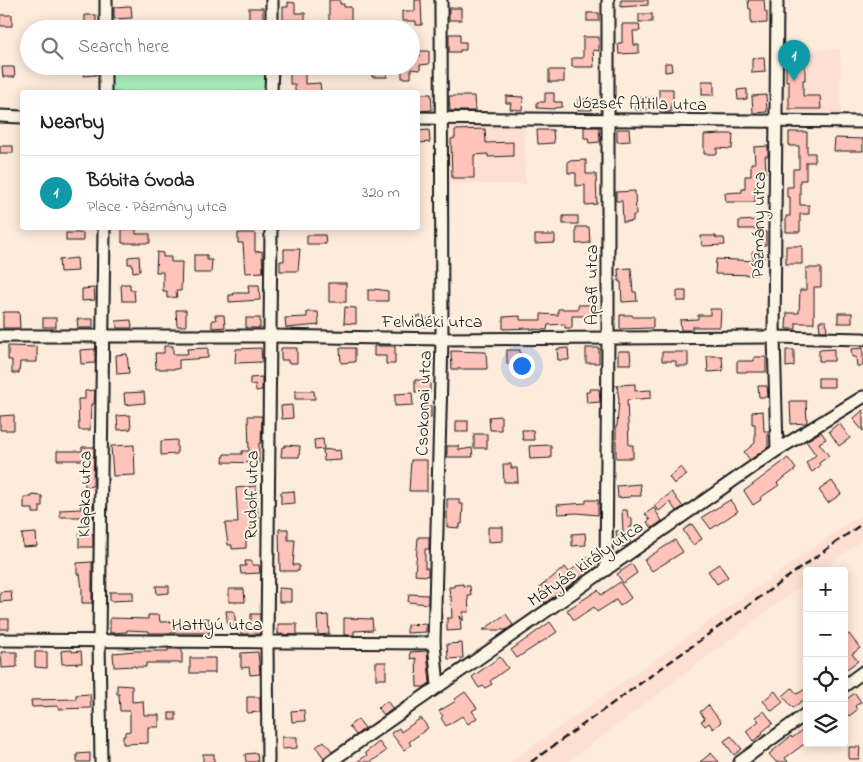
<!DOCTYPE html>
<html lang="en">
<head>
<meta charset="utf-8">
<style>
	body { margin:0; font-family:"Indie Flower",sans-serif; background:#f2f2f2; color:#222 }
	.controls { position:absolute; right:15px; bottom:15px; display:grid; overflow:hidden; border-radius:5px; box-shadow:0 2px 12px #0003 }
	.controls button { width:45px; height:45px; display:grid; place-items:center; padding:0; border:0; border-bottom:1px solid #e0e0e0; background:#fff; color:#222; font:25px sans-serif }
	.you { position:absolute; left:521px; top:365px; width:18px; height:18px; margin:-12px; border:4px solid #fff; border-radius:50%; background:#1a73e8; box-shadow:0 0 0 8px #1a73e833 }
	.badge { display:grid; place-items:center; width:32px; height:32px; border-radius:50%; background:#1c1c1c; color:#fff; font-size:16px; font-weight:700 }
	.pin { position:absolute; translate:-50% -41px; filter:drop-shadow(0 1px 2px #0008) }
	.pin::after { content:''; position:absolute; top:26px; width:18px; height:15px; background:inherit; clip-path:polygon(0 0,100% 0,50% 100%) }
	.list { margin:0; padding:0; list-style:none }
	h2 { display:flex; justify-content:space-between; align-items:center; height:65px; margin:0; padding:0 20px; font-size:21px }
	h2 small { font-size:16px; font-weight:400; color:#767676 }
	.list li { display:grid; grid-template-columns:32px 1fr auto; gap:15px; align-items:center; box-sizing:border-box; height:75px; padding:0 20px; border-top:1px solid #e0e0e0 }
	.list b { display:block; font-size:19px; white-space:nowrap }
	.list p { margin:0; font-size:16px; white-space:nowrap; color:#767676 }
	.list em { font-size:16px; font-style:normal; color:#767676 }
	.icon { flex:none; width:28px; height:28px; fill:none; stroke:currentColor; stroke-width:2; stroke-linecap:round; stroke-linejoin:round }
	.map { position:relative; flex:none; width:863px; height:762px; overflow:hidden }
	.search { position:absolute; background:#fff; box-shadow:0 2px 12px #0003; left:20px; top:20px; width:400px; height:55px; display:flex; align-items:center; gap:12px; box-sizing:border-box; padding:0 18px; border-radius:28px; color:#767676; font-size:19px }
	.panel { position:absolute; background:#fff; box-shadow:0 2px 12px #0003; left:20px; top:90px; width:400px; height:140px; border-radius:5px }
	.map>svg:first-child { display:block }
	.built { fill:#fedfd2 }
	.green { fill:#a9f0bc; stroke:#62866c }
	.building { fill:#ffc3ba; stroke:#1c1c1c }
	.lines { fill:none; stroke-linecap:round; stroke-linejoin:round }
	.minor-casing { stroke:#1c1c1c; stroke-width:15 }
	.minor { stroke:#fcf5e5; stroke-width:11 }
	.rail { stroke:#1c1c1c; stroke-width:2.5; stroke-dasharray:8 4; stroke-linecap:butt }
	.labels { text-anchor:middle; stroke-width:4; stroke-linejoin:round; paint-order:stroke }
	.street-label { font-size:18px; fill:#1c1c1c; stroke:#fcf5e5 }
</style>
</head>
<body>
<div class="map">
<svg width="863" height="762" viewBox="0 0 863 762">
	<rect width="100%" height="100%" fill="#fdebdc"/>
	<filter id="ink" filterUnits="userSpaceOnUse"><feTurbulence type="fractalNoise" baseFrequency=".02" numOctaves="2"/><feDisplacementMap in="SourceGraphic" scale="10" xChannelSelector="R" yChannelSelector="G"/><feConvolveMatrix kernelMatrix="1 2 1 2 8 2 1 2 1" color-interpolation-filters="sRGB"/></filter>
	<g filter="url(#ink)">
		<g class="built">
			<path d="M840 49 841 114 785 115V50Z"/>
			<path d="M446 125H524L525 184H446Z"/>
			<path d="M863 513V539L820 571H807V581L568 762H510Z"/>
		</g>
		<path class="green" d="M105 66H272L271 92H105Z"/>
		<g class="building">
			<path d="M329 0H340V4H344V7H351V20H343V22H329Z"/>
			<path d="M415 0H421L422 25H416V21H402V11H415Z"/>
			<path d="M621 0H648V5L621 7Z"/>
			<path d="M748 0H764L765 12H767V23L751 24V9H749Z"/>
			<path d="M288 2 295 3V13H305V20H283V7H288Z"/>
			<path d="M131 6 132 18 114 19V7Z"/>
			<rect x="249" y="8" width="14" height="13"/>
			<rect x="449" y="8" width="12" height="12"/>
			<rect x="587" y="13" width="12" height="8"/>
			<rect x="639" y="14" width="13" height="8"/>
			<rect x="0" y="15" width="12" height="11"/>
			<rect x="85" y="15" width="11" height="11"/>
			<path d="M622 24H639L640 31H633L634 45H639V53L619 54 618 43H622Z"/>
			<path d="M449 34H460V42H466V50H460V52H449Z"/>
			<path d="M583 37H599V51L593 50 594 67H572V58H583Z"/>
			<path d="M419 51H429V64L420 65V70L411 69V78H402V66H411V56H420Z"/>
			<path d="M786 53H805V80H803V96H820L821 109H789V81H786Z"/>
			<path d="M764 57 765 72 752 73V58Z"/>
			<path d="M665 63H671L672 71 665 72Z"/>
			<path d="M84 66H96V75L84 76Z"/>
			<path d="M371 66H386L387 77H372Z"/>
			<path d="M2 67H14L15 77H3Z"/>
			<rect x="549" y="70" width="15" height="12"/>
			<path d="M290 71H305V84L320 83 321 92H295V84H290Z"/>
			<rect x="702" y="81" width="12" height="14"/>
			<path d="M659 89H673V103H671V112H660V108L636 110V98L659 97Z"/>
			<path d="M747 89V99L738 100 737 90Z"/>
			<path d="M545 93H554V102H562V107L554 108V109L537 108V102H545Z"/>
			<path d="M418 94H431L432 110 418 111Z"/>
			<path d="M766 95 767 112 753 113 752 96Z"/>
			<path d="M449 96H474L475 111H450Z"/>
			<path d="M506 96 523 97 522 110 510 109 511 103H506Z"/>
			<rect x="578" y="99" width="14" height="11"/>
			<path d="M584 127H599L600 142 589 143 588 138H584Z"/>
			<path d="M485 129 486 143 513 142V156L488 157V154L474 155V178H452L451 139 455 138V130Z"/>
			<path d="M617 129H629L630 141 617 142Z"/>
			<path d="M429 130 430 142 418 143V131Z"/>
			<path d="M537 130H553L554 143 538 144Z"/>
			<path d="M789 132H807V153H815V162H806V180H800V205H809V214H800V232H786V216H790V197H787V187H793V169H799V146H789Z"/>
			<path d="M721 134H733L732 149 717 148V154H704V135Z"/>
			<path d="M835 138 863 139V151H834Z"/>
			<rect x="0" y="146" width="13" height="7"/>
			<path d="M768 146V156H765L766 172H763V187H755V202H726L725 193 742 192V189H745V176H751V163H755L754 147Z"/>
			<path d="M586 160V174H596L597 204 585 205V185L576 186V173H568V161Z"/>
			<path d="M635 191 636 215H633V221L623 222 622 201H616V192Z"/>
			<rect x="563" y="216" width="15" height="8"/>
			<path d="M758 220V229H739V221Z"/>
			<path d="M576 227H589L590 243 576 244Z"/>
			<path d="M122 229H136V234H150V243H122Z"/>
			<path d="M757 232H766V245H758Z"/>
			<rect x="66" y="233" width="17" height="8"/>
			<path d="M238 233H255V252L262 251 263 272 245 273 243 243H238Z"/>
			<path d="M307 235H325L326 244H307Z"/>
			<path d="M535 235H555V243L535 244Z"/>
			<path d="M701 236H716V238H724L725 245 702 246Z"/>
			<rect x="786" y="246" width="16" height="18"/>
			<path d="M284 249H300L298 271H280V261H284Z"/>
			<path d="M764 251V258L753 259 752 252Z"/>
			<path d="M157 252 163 253V257H171V262H182L181 291H176L177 297 167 298V291H163V272H156Z"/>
			<path d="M194 255H207V260H212L211 273H194Z"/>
			<path d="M139 256 140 271 133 272 132 264H128V257Z"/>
			<path d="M77 258 78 271 60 272 59 260Z"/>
			<path d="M716 259 757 261V275L715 274Z"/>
			<path d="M631 268 633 292H636L637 301 622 302 621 282H619L618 269Z"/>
			<path d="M806 268H821V287H814V323H796V329H786L787 313H799L800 290H806Z"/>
			<rect x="329" y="283" width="17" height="19"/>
			<path d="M121 284H130V290H134L135 301H122Z"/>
			<path d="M248 285H259L260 300 229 302V295H234L233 293H249Z"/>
			<path d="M94 288 95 300 82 301V289Z"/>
			<path d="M375 289 388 291V301H368V290H375Z"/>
			<rect x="677" y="291" width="9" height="10"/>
			<path d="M578 305H597V316H572V328H565V324L548 325 547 330 530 329 531 328 503 329V317L520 316V320H541V314L558 315V309H578Z"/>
			<path d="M345 307 356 308V324L344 323Z"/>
			<path d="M710 309H721L720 327H692V330H681L680 320 698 319V315H710Z"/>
			<path d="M176 310H186V326H177Z"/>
			<path d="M3 312H19L20 328H3Z"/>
			<path d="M307 312H318L319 325 286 328 285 318 307 317Z"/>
			<rect x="838" y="313" width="14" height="10"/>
			<path d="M215 315H224L225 327 212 328V320H216Z"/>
			<path d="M620 315H632L633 317H653V328L620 329Z"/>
			<path d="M416 316H424V318H427L428 326 413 327V318H416Z"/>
			<rect x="43" y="318" width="13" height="9"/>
			<rect x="246" y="318" width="14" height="10"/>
			<path d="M77 319H93V328H78Z"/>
			<path d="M131 320 132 328H117L116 321Z"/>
			<path d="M819 321H826L827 331H820Z"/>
			<path d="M8 346 37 347V362H20L19 373H12V360H8Z"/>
			<path d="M164 346H173V354H188L187 349 208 348V358L179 360V369H156L155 353H164Z"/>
			<path d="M374 346H395V364H386V356H374Z"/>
			<path d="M261 348 262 362 235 363 236 349Z"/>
			<path d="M281 348H297V363H288V360H281Z"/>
			<path d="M340 348H355V362L341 363Z"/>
			<path d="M568 348 569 360H558L557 349Z"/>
			<rect x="586" y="348" width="13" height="15"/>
			<path d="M863 348V366H857L856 357H852L851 349Z"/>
			<path d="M95 349V363L81 364 80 350Z"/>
			<path d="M834 349V361H819V350Z"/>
			<rect x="507" y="350" width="13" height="14"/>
			<path d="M786 350H794V366L786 367Z"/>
			<path d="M451 351 486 352 487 369H452Z"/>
			<path d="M618 351H630L631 364H618Z"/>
			<path d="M662 352H688V366H676V361H662Z"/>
			<path d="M127 354 129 373 117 374 116 355Z"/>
			<path d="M707 356H722L723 371 708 372Z"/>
			<path d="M754 357H766V372H737V361H754Z"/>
			<path d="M262 377V390L256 391 255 384 250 385V378Z"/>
			<rect x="818" y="378" width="16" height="9"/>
			<rect x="415" y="380" width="15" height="12"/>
			<path d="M635 384V391L651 390V398L627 400 629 445H633V458H616V426H617L619 400 617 385Z"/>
			<path d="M758 386H767L768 397H759Z"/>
			<path d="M589 389H599L600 402 587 403 586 392H590Z"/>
			<path d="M95 390 94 404H91L90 430H79L78 399H85V391Z"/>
			<path d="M295 391H314L315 399H295Z"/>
			<path d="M144 392 145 403 125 405 124 393Z"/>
			<path d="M412 393 413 405 395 406V394Z"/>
			<path d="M790 401H806L807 423 791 424Z"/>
			<path d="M292 405 293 418 282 419 281 406Z"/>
			<rect x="423" y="406" width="8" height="12"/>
			<path d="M863 410V431L853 419Z"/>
			<path d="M763 411 764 431H768V447L750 460 744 452 755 443V424H752V412Z"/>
			<path d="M14 415V430H0V416Z"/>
			<path d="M130 415 131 429 118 430 117 416Z"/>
			<path d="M248 416H262L261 443H259V463L223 462 224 454H242V451H249Z"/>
			<path d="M501 416V430H490L489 417Z"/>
			<rect x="456" y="421" width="12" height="11"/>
			<path d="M839 423 850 438 839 446 829 431Z"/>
			<path d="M522 430H533L534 440H523Z"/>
			<path d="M821 432 826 439 819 443 829 456 819 463 820 466 812 472 806 463 816 455 806 441Z"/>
			<rect x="474" y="434" width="13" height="14"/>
			<path d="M323 439 324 449 315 450 314 440Z"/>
			<path d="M177 440V454L161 455V441Z"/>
			<path d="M134 445 135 475 113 476 111 446Z"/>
			<path d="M285 445 300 446 299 457H281L282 447H285Z"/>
			<path d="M551 445V458L530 459 529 446Z"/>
			<path d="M447 446H459V450L472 448 473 457H447Z"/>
			<path d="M82 447H94L93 486 85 487 84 460H57V451H82Z"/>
			<path d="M334 449V451L340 450 341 460 324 461 323 450Z"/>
			<path d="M788 458 796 469 777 483 779 485 760 498 761 500 753 505 744 491Z"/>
			<path d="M411 460H427V491H409Z"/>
			<path d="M503 464H511V468H517L518 482H504Z"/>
			<path d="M681 467 687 475 674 484 669 477Z"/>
			<path d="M832 481 841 494 828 503 819 490Z"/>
			<path d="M640 484 641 496H632L631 495V497L618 498 617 486Z"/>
			<path d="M256 486 258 518H251L252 534H246V548L232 549V545H228L225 523H238L236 488Z"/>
			<path d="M294 491 295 503 281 504V492Z"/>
			<path d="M672 492 683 507 676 511 670 502 659 511 654 506Z"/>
			<path d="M32 495 42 496V506H40V513H33V509H24V497H32Z"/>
			<path d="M447 499H459V504H463L462 524H460V528L447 527Z"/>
			<path d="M586 500H598V515L577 513 558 514 557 505 586 503Z"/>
			<path d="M730 500 738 511 711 529 702 517Z"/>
			<path d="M93 503V517H60V510L81 509 80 504Z"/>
			<path d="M654 508 662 521 652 528 647 522 650 520 645 514Z"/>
			<path d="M622 510H627L628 518H632V527H629L630 543 626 546 618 547 616 531H623Z"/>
			<path d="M692 524 702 539 693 545 683 530Z"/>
			<path d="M488 527H503V541L488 542Z"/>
			<path d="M279 529H288V540H295L293 565H299V571H280Z"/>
			<path d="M36 533 37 546 23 547 22 534Z"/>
			<path d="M585 533 586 545 572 546V534Z"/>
			<rect x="79" y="534" width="14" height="13"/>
			<path d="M418 537H429V549H425V568H428V576L415 575Z"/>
			<path d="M675 540 683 552 652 571 644 560Z"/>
			<path d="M589 557 596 566 545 603 538 592 541 590 539 588 565 567 569 572Z"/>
			<path d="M245 561H252V565H259L260 573 241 574 240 566H246Z"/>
			<path d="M92 562V603H82V589L80 574H77V563Z"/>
			<path d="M632 564 637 573 623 583 617 574Z"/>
			<path d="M719 564 728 577 717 584 708 571Z"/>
			<path d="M620 582 631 598 620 606 616 600 597 612 594 607 574 620 567 610 598 590 601 595Z"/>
			<path d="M463 584V586H470L471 596H468L469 612H463V621L460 616 461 630 447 631V618H452L451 596 450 597 449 587H454V585Z"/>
			<path d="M156 586H169V593L157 594Z"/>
			<path d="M279 588 291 589V602H279Z"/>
			<path d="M229 589H244L245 602H229Z"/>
			<path d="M11 591 12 601 0 602V592Z"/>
			<path d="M110 592H133V600L110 601Z"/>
			<path d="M409 594 428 595V604L408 602Z"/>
			<path d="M226 611H234L236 625 228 626Z"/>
			<path d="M251 614H260V634H241V624H251Z"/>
			<path d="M506 614 513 625 506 630H483Z"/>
			<path d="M148 615H159L160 622 194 621 193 619 209 618 210 633H149V631L127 630V632L110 633V618L148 619Z"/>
			<path d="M328 615 329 634 318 635 317 616Z"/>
			<path d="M344 618 372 619 373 630 354 631V635H344Z"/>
			<rect x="0" y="619" width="9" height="10"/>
			<path d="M550 622 557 632 517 658 511 650Z"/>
			<path d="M278 624H297V635L278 634Z"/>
			<path d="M426 624V632L407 633V625Z"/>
			<path d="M849 634 860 648 852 654 858 661 844 671V638Z"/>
			<path d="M462 643 463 658 448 659 447 644Z"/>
			<path d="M168 649H182V663H146V667H135V666L114 667 113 653 135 651H168Z"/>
			<path d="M72 650V652L81 651 82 663 62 664 61 651Z"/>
			<path d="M427 651 430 683 424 687H417L416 658 411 659 410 652Z"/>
			<path d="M1 652H17V667L2 668Z"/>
			<path d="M35 652H47V668L35 667Z"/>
			<path d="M258 652 260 674 250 675 249 667 241 668V653Z"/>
			<path d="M500 657 508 668 490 681 492 684 485 688 483 686 479 688 472 677Z"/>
			<rect x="190" y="658" width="25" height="15"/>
			<rect x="376" y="662" width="10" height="17"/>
			<path d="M117 685 132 686V702L143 701 144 715H159V727H148V743L123 744V736H125V732L130 731V711H120L119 694H117Z"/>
			<path d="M792 688 797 694 807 688V697L793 708 783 696Z"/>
			<path d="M775 691 783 702 772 711 763 701Z"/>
			<path d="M465 692 477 708 472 711 477 718 468 724 462 716 446 726 441 718 443 716 439 711 456 701 455 699Z"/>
			<path d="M855 693 861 702 855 706 857 710 849 716 844 710V701Z"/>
			<path d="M90 694 91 708 58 709V706L32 707 31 700 76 699V695Z"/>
			<path d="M247 697H260V712L247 713Z"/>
			<path d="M387 701 393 709 384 715 378 708Z"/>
			<path d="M708 705 721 722 713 729 709 723 705 726 701 721 705 719 700 712Z"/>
			<path d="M304 710 305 721 292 722 291 711Z"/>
			<path d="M764 711 773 723 762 732 763 734 753 741 746 731 759 721 755 717Z"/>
			<rect x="169" y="713" width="7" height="7"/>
			<path d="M421 718 428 728 409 742 411 745 404 750 391 733 399 728 401 732Z"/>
			<path d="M358 719 365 728 356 735 349 726Z"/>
			<path d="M807 727V742L785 758 788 762H776L769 754 791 736 792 738Z"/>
			<path d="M731 736 742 749 734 755 724 741Z"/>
			<path d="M282 737H297V748L282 749Z"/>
			<path d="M324 741 332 751 324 758 316 747Z"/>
			<path d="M379 742 386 751 371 762H357L367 755 365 753Z"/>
			<path d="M849 747H860L859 759H849Z"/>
			<path d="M90 753V762H77V754Z"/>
			<path d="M257 753 258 762H246L245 754Z"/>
			<path d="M711 753 719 762H700Z"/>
			<rect x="203" y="754" width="11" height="8"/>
		</g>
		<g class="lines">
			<defs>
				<g id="minor">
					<path d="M106 29V0"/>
					<path d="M272 29V0"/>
					<path d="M105 92V66"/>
					<path d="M271 92 272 66"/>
					<path d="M0 116 22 117"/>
					<path d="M418 118 863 122"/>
					<path d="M0 336H270L442 339 774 337 863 339"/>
					<path d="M777 450 774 337 777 0"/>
					<path d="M606 570 608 338V0"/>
					<path d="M0 640 434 643"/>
					<path d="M438 686 434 643 442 339 441 0"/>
					<path d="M844 686 863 672"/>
					<path d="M101 762 99 641 104 228"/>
					<path d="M268 762 267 642 271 228"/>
					<path d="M330 762 777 450 863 397"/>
					<path d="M740 762 807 713"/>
				</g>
			</defs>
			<use href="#minor" class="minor-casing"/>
			<use href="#minor" class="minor"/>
			<path class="rail" d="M531 762 863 523"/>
		</g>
	</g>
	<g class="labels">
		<g class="street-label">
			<text transform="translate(640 103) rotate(1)" y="6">József Attila utca</text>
			<text transform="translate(758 225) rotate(-89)" y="6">Pázmány utca</text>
			<text transform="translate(591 285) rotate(-90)" y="6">Apafi utca</text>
			<text x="432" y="327">Felvidéki utca</text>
			<text transform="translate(423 403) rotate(-88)" y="6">Csokonai utca</text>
			<text transform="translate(84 494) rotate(-89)" y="6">Klapka utca</text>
			<text transform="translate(251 495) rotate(-89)" y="6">Rudolf utca</text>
			<text transform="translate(585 563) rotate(-35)" y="6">Mátyás király utca</text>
			<text x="217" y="630">Hattyú utca</text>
		</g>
	</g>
</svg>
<div class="controls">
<button>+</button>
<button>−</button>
<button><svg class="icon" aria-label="locate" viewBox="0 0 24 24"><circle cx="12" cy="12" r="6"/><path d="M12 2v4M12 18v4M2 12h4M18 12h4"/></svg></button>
<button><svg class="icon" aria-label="layers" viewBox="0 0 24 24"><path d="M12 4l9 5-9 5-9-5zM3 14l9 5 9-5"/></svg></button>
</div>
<div class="you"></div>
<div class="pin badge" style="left:794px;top:81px;background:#0f9aa8">1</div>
<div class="search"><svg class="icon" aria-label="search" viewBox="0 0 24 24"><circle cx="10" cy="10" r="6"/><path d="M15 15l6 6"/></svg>Search here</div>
<section class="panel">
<h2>Nearby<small></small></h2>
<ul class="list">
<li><span class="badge" style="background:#0f9aa8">1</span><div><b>Bóbita Óvoda</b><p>Place · Pázmány utca</p></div><em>320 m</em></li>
</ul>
</section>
</div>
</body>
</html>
